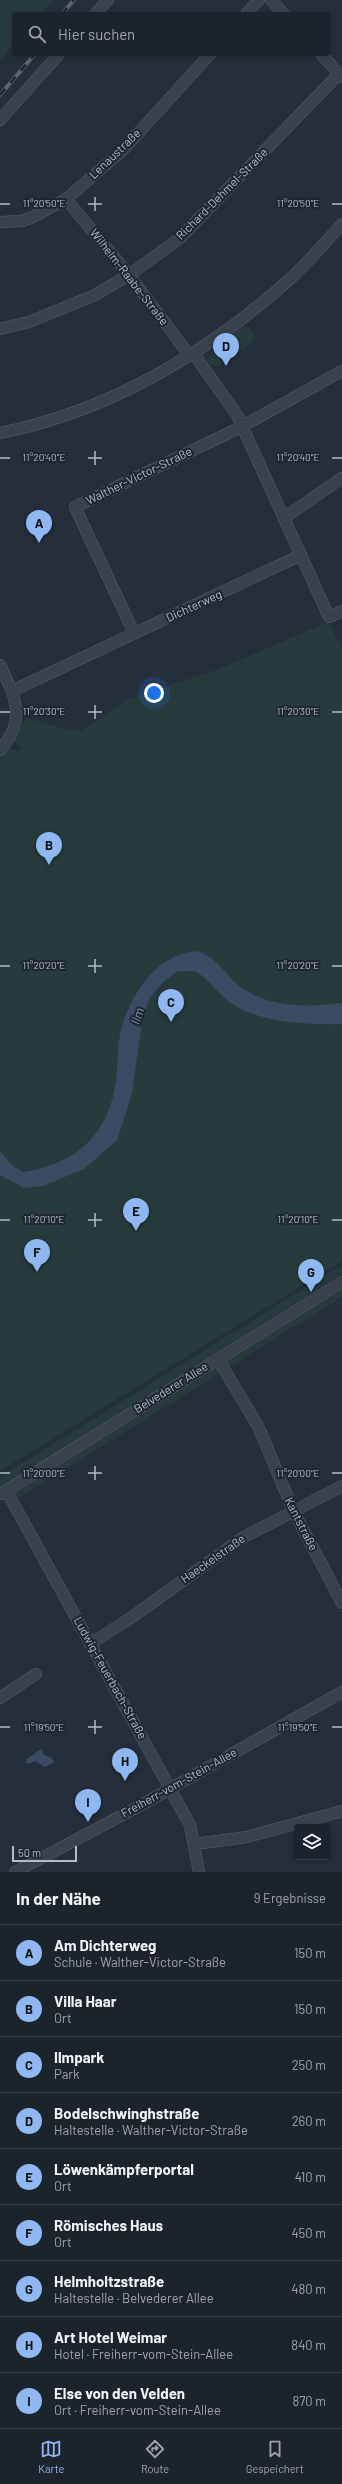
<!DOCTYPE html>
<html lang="de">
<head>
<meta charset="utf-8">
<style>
	body { margin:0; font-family:Barlow,sans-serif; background:#252b35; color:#f1f3f6 }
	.controls { position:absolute; right:12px; bottom:12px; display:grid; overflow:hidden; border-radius:4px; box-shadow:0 2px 6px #0003 }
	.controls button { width:36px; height:36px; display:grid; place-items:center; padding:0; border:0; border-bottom:1px solid #3a4049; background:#1c232d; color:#f1f3f6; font:20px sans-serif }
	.scale { position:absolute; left:12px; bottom:10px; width:65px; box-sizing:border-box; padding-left:4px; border:2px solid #b5bcc8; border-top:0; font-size:11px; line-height:14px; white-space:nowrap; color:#b5bcc8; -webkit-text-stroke:3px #1e2631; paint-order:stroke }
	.you { position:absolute; left:154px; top:693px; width:14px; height:14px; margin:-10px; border:3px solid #fff; border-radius:50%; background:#1a73e8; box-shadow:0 0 0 6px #1a73e833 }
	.badge { display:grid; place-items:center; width:26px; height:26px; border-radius:50%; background:#8fb8f2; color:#111; font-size:13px; font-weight:700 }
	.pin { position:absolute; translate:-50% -33px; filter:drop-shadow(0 1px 2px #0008) }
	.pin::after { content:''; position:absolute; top:21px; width:14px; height:12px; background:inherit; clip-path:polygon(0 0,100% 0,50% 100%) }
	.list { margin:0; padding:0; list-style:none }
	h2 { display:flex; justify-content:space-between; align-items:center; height:52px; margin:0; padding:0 16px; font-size:17px }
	h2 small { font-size:13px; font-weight:400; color:#a0a4aa }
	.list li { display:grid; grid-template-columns:26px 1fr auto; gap:12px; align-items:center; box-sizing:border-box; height:56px; padding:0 16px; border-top:1px solid #3a4049 }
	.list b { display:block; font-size:15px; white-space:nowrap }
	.list p { margin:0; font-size:13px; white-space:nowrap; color:#a0a4aa }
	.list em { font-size:13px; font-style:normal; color:#a0a4aa }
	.icon { flex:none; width:22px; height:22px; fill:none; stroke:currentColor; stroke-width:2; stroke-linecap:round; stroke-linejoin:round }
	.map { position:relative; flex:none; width:342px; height:1872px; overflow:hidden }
	.search { position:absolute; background:#1c232d; box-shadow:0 2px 6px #0003; left:12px; right:12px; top:12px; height:44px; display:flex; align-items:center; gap:10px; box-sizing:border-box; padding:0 14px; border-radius:4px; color:#a0a4aa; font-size:15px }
	.sheet { height:556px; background:#1c232d }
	nav { display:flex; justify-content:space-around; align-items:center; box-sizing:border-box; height:56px; border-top:1px solid #3a4049; background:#1c232d; font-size:11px; color:#a0a4aa }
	nav a { display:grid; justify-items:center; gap:2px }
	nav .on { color:#8fb8f2 }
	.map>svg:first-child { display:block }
	.green { fill:#273b3d }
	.water { fill:#3a4b63 }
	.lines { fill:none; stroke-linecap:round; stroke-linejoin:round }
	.minor-casing { stroke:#575f6a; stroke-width:12 }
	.minor { stroke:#39414c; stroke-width:11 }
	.rail-casing { stroke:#5b6673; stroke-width:4 }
	.rail { stroke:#1e2631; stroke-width:2.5; stroke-dasharray:8; stroke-linecap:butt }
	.ticks { fill:none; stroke:#b5bcc8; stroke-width:1.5 }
	.labels { text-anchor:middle; stroke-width:4; stroke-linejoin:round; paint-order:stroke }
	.street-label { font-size:12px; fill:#b5bcc8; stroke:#1e2631 }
	.water-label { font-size:13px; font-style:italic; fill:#7e93ae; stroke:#1e2631 }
	.ticks-label { font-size:10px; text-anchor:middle; fill:#b5bcc8; stroke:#1e2631; stroke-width:4; stroke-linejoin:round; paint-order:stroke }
</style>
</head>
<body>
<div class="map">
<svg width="342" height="1872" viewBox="0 0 342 1872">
	<rect width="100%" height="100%" fill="#252f3c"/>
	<g class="green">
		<path d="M0 0H53L41 14H14V44L0 60Z"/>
		<path d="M246 326 255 334 251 344 230 359 228 357 220 366 210 364 208 359C210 349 236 329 246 326Z"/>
		<path d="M328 622 342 648V1261L0 1471V759L10 747 18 752 21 747 13 741 27 718 67 730H82L126 700 219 669Z"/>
		<path d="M342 1265V1274L0 1488V1477L16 1467Z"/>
		<path d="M342 1289V1297L226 1369 223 1362Z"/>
		<path d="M218 1365 222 1372 18 1498 14 1493Z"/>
	</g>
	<g class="water">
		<path d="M196 951C215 955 224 973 238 985 265 1007 309 1008 342 1003V1024C309 1025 259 1023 231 1003 218 994 209 979 195 971H178L162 983 150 998 143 1015 132 1094 117 1140 84 1169 43 1186 24 1188 0 1175V1151L13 1166 23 1172C76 1164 108 1135 116 1082 118 1065 117 1047 121 1030 126 1009 137 990 151 974 163 961 178 953 196 951Z"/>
		<path d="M41 1749 44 1755 52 1758 54 1762 45 1767 35 1761 28 1764 26 1762 27 1759Z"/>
	</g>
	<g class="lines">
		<defs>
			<g id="minor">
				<path d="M271 0 284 14"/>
				<path d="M95 14 108 0"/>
				<path d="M246 14 259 0"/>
				<path d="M321 54 342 77"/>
				<path d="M0 120 59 54"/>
				<path d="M66 199 129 275 190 356"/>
				<path d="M0 222 22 221 33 217 66 199 123 150 210 54"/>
				<path d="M0 329 29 322 95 295 129 275 180 238 339 74"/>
				<path d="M194 354 237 415 329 617 342 611"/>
				<path d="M0 433C110 411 207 353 290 279 309 262 325 242 342 224"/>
				<path d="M284 518 342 478"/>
				<path d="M134 633 75 507 241 427 342 371"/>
				<path d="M0 665 12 691"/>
				<path d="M0 750C17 730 20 716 12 691L301 555"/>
				<path d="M218 1359 259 1428 293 1510 342 1603"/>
				<path d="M6 1490 190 1825 199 1872"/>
				<path d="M1 1494 342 1282"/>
				<path d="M90 1644 132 1617 244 1537 342 1486"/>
				<path d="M0 1698 36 1674"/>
				<path d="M195 1844 247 1837 342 1811"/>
				<path d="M15 1872 134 1809 342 1692"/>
			</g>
		</defs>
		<use href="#minor" class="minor-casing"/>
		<use href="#minor" class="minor"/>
		<defs>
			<g id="rail">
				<path d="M62 14 74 0"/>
				<path d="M0 95 35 54"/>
			</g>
		</defs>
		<use href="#rail" class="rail-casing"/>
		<use href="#rail" class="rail"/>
	</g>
	<path class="ticks" d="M95 197V211M0 204H10M88 204H102M332 204H342M95 451V465M0 458H10M88 458H102M332 458H342M95 705V719M0 712H10M88 712H102M332 712H342M95 959V973M0 966H10M88 966H102M332 966H342M95 1213V1227M0 1220H10M88 1220H102M332 1220H342M95 1466V1480M0 1473H10M88 1473H102M332 1473H342M95 1720V1734M0 1727H10M88 1727H102M332 1727H342"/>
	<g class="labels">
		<g class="street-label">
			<text transform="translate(115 154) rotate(-44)" y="4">Lenaustraße</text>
			<text transform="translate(222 194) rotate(-45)" y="4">Richard-Dehmel-Straße</text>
			<text transform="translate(129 277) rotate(52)" y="4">Wilhelm-Raabe-Straße</text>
			<text transform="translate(139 476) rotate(-26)" y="4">Walther-Victor-Straße</text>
			<text transform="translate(194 606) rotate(-25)" y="4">Dichterweg</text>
			<text transform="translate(171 1388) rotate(-32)" y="4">Belvederer Allee</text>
			<text transform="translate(301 1524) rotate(63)" y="4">Kantstraße</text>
			<text transform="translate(213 1559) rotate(-35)" y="4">Haeckelstraße</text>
			<text transform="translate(110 1678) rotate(61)" y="4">Ludwig-Feuerbach-Straße</text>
			<text transform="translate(179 1783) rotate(-29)" y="4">Freiherr-vom-Stein-Allee</text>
		</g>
		<g class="water-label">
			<text transform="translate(137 1016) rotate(-73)" y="5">Ilm</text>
		</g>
	</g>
	<g class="ticks-label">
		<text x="298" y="207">11°20'50"E</text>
		<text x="44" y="207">11°20'50"E</text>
		<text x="298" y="461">11°20'40"E</text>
		<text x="44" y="461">11°20'40"E</text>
		<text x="298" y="715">11°20'30"E</text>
		<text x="44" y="715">11°20'30"E</text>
		<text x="44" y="969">11°20'20"E</text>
		<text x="298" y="969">11°20'20"E</text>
		<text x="44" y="1223">11°20'10"E</text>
		<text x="298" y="1223">11°20'10"E</text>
		<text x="44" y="1477">11°20'00"E</text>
		<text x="298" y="1477">11°20'00"E</text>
		<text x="44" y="1731">11°19'50"E</text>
		<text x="298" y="1731">11°19'50"E</text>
	</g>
</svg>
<div class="controls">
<button><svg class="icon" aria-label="layers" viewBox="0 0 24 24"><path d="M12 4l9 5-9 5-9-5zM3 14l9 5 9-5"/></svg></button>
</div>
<div class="scale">50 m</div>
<div class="you"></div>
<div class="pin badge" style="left:39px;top:543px">A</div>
<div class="pin badge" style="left:49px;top:865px">B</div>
<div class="pin badge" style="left:171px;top:1022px">C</div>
<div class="pin badge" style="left:226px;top:366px">D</div>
<div class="pin badge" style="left:136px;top:1231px">E</div>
<div class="pin badge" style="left:37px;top:1272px">F</div>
<div class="pin badge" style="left:311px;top:1292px">G</div>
<div class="pin badge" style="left:125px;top:1781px">H</div>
<div class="pin badge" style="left:88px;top:1822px">I</div>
<div class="search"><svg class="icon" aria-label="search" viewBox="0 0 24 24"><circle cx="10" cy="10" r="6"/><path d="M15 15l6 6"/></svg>Hier suchen</div>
</div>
<section class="sheet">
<h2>In der Nähe<small>9 Ergebnisse</small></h2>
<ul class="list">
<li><span class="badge">A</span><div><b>Am Dichterweg</b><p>Schule · Walther-Victor-Straße</p></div><em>150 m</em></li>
<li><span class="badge">B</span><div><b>Villa Haar</b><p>Ort</p></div><em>150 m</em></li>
<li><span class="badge">C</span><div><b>Ilmpark</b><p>Park</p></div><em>250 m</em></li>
<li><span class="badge">D</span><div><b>Bodelschwinghstraße</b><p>Haltestelle · Walther-Victor-Straße</p></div><em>260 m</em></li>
<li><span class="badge">E</span><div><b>Löwenkämpferportal</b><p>Ort</p></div><em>410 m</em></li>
<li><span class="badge">F</span><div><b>Römisches Haus</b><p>Ort</p></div><em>450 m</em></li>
<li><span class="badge">G</span><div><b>Helmholtzstraße</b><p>Haltestelle · Belvederer Allee</p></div><em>480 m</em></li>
<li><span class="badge">H</span><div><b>Art Hotel Weimar</b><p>Hotel · Freiherr-vom-Stein-Allee</p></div><em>840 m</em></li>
<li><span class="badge">I</span><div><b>Else von den Velden</b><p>Ort · Freiherr-vom-Stein-Allee</p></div><em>870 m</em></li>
</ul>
</section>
<nav>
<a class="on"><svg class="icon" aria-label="map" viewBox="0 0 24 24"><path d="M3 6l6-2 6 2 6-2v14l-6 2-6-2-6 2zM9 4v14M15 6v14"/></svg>Karte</a>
<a><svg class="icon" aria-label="directions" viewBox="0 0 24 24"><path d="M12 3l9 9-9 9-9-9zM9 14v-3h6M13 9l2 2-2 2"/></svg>Route</a>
<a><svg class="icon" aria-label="saved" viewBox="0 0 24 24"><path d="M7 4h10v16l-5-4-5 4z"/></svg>Gespeichert</a>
</nav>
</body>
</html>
